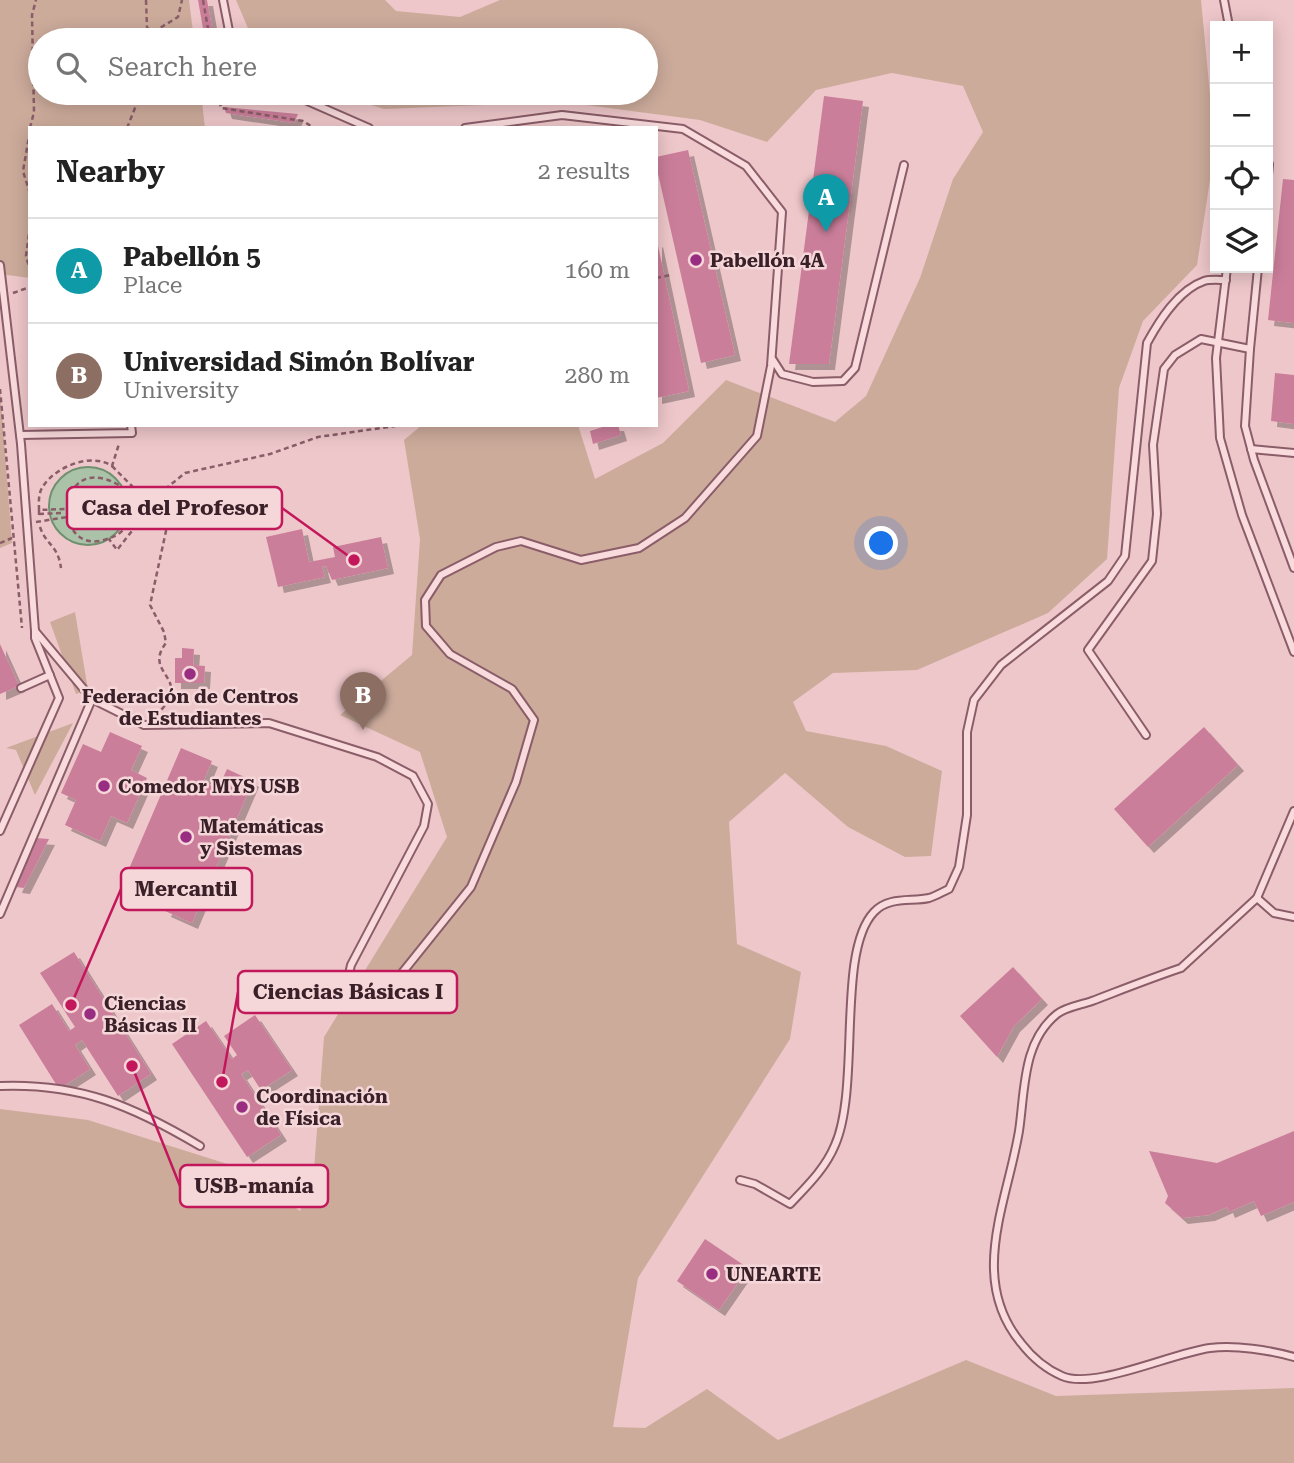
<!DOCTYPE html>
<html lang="en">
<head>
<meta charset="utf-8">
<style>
	body { margin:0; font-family:"Roboto Serif",serif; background:#f2f2f2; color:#222 }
	.controls { position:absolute; right:21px; top:21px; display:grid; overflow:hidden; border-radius:0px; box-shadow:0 4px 18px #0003 }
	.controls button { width:63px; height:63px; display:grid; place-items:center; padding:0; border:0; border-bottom:2px solid #e0e0e0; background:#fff; color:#222; font:35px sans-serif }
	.you { position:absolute; left:882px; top:544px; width:24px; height:24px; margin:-18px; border:5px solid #fff; border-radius:50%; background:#1a73e8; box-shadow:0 0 0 10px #1a73e833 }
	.badge { display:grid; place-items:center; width:46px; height:46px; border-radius:50%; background:#982d82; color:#fff; font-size:23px; font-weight:700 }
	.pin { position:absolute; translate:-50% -58px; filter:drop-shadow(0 2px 4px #0008) }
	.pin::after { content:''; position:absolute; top:37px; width:24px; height:21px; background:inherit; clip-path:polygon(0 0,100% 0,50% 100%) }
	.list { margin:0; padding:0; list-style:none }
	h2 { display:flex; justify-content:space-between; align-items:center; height:91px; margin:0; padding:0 28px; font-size:30px }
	h2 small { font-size:23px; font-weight:400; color:#767676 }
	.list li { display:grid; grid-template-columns:46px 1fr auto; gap:21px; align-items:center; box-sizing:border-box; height:105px; padding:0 28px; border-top:2px solid #e0e0e0 }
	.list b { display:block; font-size:26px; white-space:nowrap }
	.list p { margin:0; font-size:23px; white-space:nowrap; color:#767676 }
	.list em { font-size:23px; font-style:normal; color:#767676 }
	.icon { flex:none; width:38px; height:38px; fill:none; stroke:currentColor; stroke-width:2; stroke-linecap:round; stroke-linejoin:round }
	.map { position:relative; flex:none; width:1294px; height:1463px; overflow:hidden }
	.search { position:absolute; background:#fff; box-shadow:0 4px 18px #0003; left:28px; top:28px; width:630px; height:77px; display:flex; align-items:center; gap:18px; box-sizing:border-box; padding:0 24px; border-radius:38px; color:#767676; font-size:26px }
	.panel { position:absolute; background:#fff; box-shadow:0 4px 18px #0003; left:28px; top:126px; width:630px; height:301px; border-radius:0px }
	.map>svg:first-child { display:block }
	.green { fill:#ccab9b }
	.water { fill:#aac2a8; stroke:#70916f; stroke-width:2 }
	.building { fill:#cb7e9a; filter:url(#shadow) }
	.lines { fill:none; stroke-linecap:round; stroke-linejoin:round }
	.lane-casing { stroke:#8a5d68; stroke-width:10 }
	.path { stroke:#8a5d68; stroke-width:2.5; stroke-dasharray:5 3.5; stroke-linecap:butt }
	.lane { stroke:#f9dbdd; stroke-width:6 }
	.poi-dot { fill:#982d82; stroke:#f5d7d9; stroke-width:2.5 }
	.labels { text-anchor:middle; stroke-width:5; stroke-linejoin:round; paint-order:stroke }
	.poi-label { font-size:19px; font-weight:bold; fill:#3a2028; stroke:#f5d7d9; text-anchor:start }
	.leader { fill:none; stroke:#c2185b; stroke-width:2.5 }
	.callout-dot { fill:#c2185b; stroke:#f5d7d9; stroke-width:2.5 }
	.callout { fill:#f5d7d9; stroke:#c2185b; stroke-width:2.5 }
	.callout-label { font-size:21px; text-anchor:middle; font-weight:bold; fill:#3a2028 }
</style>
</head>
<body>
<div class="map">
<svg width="1294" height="1463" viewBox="0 0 1294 1463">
	<defs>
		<filter id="shadow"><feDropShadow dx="6" dy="6" stdDeviation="0" flood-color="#0004"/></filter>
	</defs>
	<rect width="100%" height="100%" fill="#eec7ca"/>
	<g class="green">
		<path d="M0 0H189L194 40H40V93H201L205 128H30V278L0 274Z"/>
		<path d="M236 0H385L396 11 460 17 500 0H1201L1215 147 1197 265 1143 321 1119 388 1107 559 1048 613 917 670 833 673 793 702 806 731 886 746 942 771 931 856 905 857 848 827 785 773 729 822 737 944 801 972 790 1039 638 1278 613 1427 645 1428 707 1389 778 1440 966 1360 1056 1396 1294 1388V1463H0V1109L88 1120 240 1168 300 1211 313 1183 324 1037 447 837 420 752 340 715 412 655 420 539 404 440 422 425H578L595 479 663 443 726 380 835 422 866 396 920 278 953 179 983 132 963 86 892 73 816 90 767 142 700 120 563 102 384 109 332 93H646V40H253Z"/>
		<path d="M0 389 12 543 0 548Z"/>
		<path d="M75 612 88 690 76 694 50 622Z"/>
		<path d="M73 723 35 795 16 750 6 748Z"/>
	</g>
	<circle class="water" cx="88" cy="506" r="39"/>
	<g class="building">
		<path d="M198 0H207L214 40H205Z"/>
		<path d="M824 96 863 101 829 364H789Z"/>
		<path d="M224 107 298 114 294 123 226 113Z"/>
		<path d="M688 150 735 355 701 363 656 165V157Z"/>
		<path d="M1283 179 1294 180V323L1268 320Z"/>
		<path d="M657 241 689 391 656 398V242Z"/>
		<path d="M1275 373 1294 375V424L1271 421Z"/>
		<path d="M609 425H618L621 435 593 444 590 431Z"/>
		<path d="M302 529 309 562 335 557 333 547 381 537 388 568 332 580 326 566 322 567 325 577 278 587 266 537Z"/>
		<path d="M0 644 19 686 0 694Z"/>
		<path d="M182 648 194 649 193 665 205 666 204 683H175V658H182Z"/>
		<path d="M1204 727 1238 765 1148 847 1114 809Z"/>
		<path d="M110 732 142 746 131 770 147 778 127 823 111 816 100 841 65 825 76 800 61 793 83 744 101 752Z"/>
		<path d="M181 748 212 761 203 782 218 789 227 769 253 781 192 923 165 911 173 892 158 885 149 905 119 892Z"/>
		<path d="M35 838 49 839 24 888 16 887Z"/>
		<path d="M74 952 151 1074 118 1096 82 1040 75 1045 90 1069 59 1089 19 1025 52 1004 69 1031 75 1027 40 973Z"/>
		<path d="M1013 967 1042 999 1014 1026 997 1057 960 1016Z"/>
		<path d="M255 1015 292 1070 261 1090 248 1070 241 1074 281 1135 247 1157 172 1044 206 1021 232 1059 237 1055 224 1036Z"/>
		<path d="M1294 1131V1202L1261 1216 1254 1201 1229 1212 1227 1207 1209 1215 1182 1218 1165 1203 1168 1196 1149 1151 1217 1163Z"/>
		<path d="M705 1239 748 1268 719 1310 677 1281Z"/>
	</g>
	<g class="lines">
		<defs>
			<g id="lane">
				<path d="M223 0 230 36 234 40"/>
				<path d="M1224 0 1229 26"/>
				<path d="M289 93 369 128"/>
				<path d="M1268 175 1269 164"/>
				<path d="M0 265 21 444 35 631 92 699 0 914"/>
				<path d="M1227 268 1216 358 1220 438 1242 515 1294 652"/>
				<path d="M1250 349 1258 268"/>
				<path d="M773 360 782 374 813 382 843 381 855 368 904 165"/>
				<path d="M20 435 132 433 131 425"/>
				<path d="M1251 449 1294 453"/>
				<path d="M21 688 50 675"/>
				<path d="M92 699 144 725 269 723 377 757 413 776 428 804 424 826 351 965C347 979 348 987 358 999L370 1000 380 996 402 973 471 887 516 782 534 720 512 689 450 654 426 626 425 600 441 575 496 547 521 541 581 560 639 548 685 518 757 436 771 366 782 212 746 166 683 129 562 115 465 128"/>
				<path d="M1146 735 1088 650 1152 561 1157 514 1153 445 1164 369 1175 355 1201 339 1250 349 1245 426 1254 460 1294 568"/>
				<path d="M1294 811 1257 898 1181 968C1151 978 1121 990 1092 1001 1081 1005 1066 1007 1057 1014 1022 1042 1025 1091 1019 1131 1007 1203 968 1279 1021 1343 1031 1356 1046 1369 1062 1376 1094 1390 1172 1353 1210 1348 1236 1345 1269 1350 1294 1357"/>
				<path d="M0 831 59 698 35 638V631"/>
				<path d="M1257 898 1274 913 1294 917"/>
				<path d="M0 1086C80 1083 133 1106 200 1146"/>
				<path d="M740 1180 755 1184 790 1204C807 1186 825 1169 835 1145 861 1086 836 952 874 912 889 896 911 902 929 898 936 896 942 892 949 889L959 867 967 815V732L974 700 1001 665 1108 581 1125 556 1147 343C1159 321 1178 290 1204 281 1210 279 1219 280 1226 280"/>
			</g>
		</defs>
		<use href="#lane" class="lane-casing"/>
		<g class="path">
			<path d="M146 0 147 27 151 36"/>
			<path d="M203 0 210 40"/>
			<path d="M150 40 155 31 178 17 182 0"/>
			<path d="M218 93 221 108 303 121 314 128"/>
			<path d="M30 128 34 112 32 15 36 0"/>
			<path d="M127 128 141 93"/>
			<path d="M30 131 23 171 30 194"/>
			<path d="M30 226 26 256 30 270"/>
			<path d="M656 278 670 275"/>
			<path d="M13 293 30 287"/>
			<path d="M0 389 22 628"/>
			<path d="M112 466 132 486 140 507"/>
			<path d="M131 506 125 489C55 441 49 560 107 539 121 535 128 527 132 513"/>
			<path d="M39 510C39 503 38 495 42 488 54 467 91 452 112 466L119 444"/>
			<path d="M74 511 89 510"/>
			<path d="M108 513 140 507 139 522 117 550 109 539"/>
			<path d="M39 514 61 513"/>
			<path d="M39 515V510L66 509"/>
			<path d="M36 522 67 517"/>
			<path d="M40 527C46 545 58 545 61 568"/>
			<path d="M0 543 12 538"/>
			<path d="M156 716C160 711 168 703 170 697 178 675 146 669 166 643L164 632 150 605 166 531 157 510 158 495 185 473 270 454 318 437 402 425"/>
		</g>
		<use href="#lane" class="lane"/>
	</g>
	<g class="poi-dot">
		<circle cx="696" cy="260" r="7"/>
		<circle cx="190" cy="674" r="7"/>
		<circle cx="104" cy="786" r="7"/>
		<circle cx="186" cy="837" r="7"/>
		<circle cx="90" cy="1014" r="7"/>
		<circle cx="242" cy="1107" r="7"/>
		<circle cx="712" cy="1274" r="7"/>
	</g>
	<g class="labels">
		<g class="poi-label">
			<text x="710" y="267">Pabellón 4A</text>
			<text x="190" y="703" text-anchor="middle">Federación de Centros<tspan x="190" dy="22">de Estudiantes</tspan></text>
			<text x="118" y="793">Comedor MYS USB</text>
			<text x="200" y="833">Matemáticas<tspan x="200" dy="22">y Sistemas</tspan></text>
			<text x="104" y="1010">Ciencias<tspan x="104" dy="22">Básicas II</tspan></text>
			<text x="256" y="1103">Coordinación<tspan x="256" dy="22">de Física</tspan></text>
			<text x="726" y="1281">UNEARTE</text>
		</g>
	</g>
	<path class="leader" d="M354 560L282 508M71 1005L121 889M222 1082L238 992M132 1066L180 1186"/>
	<g class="callout-dot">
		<circle cx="354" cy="560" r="7"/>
		<circle cx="71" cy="1005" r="7"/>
		<circle cx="222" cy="1082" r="7"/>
		<circle cx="132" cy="1066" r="7"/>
	</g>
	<g class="callout">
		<rect x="67" y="487" width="215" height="42" rx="7"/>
		<rect x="121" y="868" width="131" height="42" rx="7"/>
		<rect x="238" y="971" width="219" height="42" rx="7"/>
		<rect x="180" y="1165" width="148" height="42" rx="7"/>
	</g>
	<g class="callout-label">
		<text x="175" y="515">Casa del Profesor</text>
		<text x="186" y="896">Mercantil</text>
		<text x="348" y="999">Ciencias Básicas I</text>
		<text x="254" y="1193">USB-manía</text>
	</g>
</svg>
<div class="controls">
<button>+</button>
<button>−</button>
<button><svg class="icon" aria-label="locate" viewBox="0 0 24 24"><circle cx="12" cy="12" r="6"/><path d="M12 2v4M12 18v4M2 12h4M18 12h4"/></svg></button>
<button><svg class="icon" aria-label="layers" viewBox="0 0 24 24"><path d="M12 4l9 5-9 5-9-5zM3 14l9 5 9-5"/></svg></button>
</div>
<div class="you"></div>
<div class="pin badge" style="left:826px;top:232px;background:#0f9aa8">A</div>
<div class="pin badge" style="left:363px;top:730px;background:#8d6e63">B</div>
<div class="search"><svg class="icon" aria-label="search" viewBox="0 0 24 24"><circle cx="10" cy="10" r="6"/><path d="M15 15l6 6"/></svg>Search here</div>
<section class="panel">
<h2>Nearby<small>2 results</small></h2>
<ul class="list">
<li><span class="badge" style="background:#0f9aa8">A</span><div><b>Pabellón 5</b><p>Place</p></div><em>160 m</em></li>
<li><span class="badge" style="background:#8d6e63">B</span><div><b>Universidad Simón Bolívar</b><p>University</p></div><em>280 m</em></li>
</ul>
</section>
</div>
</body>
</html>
